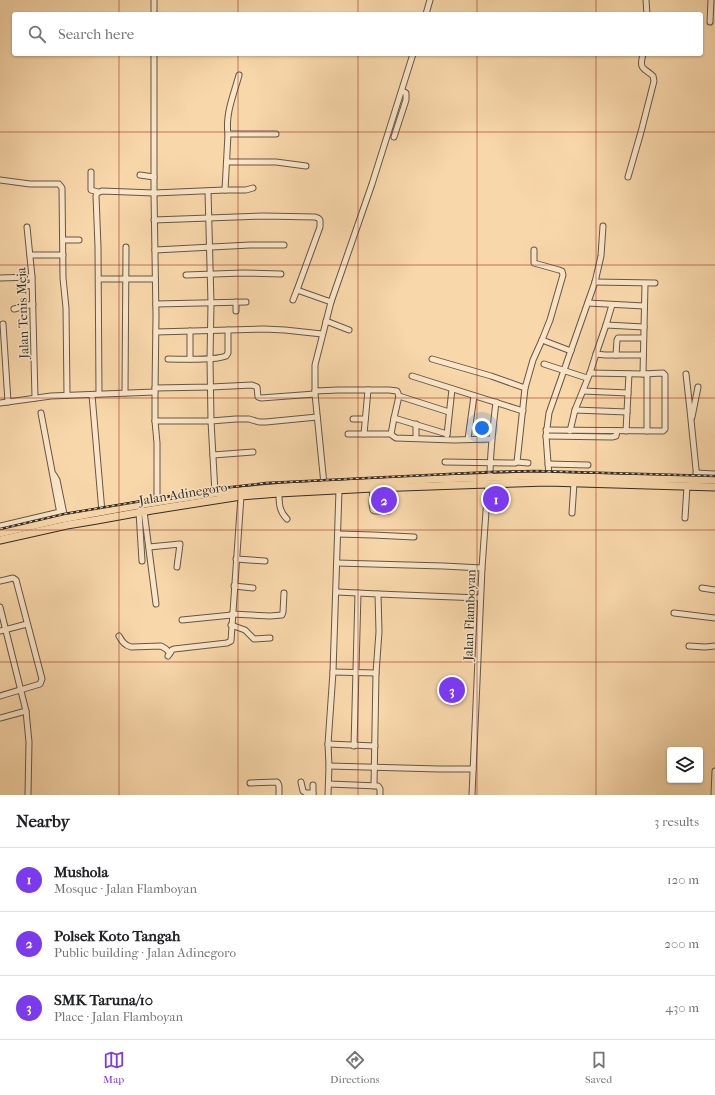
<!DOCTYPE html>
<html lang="en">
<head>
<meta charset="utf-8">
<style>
	body { margin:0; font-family:"IM FELL French Canon",serif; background:#f6f6f6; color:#202124 }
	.controls { position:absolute; right:12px; bottom:12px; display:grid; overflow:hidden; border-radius:4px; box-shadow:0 1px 3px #0004 }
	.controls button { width:36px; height:36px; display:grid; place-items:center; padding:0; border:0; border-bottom:1px solid #e0e0e0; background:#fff; color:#202124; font:20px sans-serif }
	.you { position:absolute; left:482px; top:428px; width:14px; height:14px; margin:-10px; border:3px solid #fff; border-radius:50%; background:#1a73e8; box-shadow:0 0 0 6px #1a73e833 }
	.badge { display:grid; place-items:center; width:26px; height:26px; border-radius:50%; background:#7c3aed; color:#fff; font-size:13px; font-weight:700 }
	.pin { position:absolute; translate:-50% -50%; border:2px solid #fff; box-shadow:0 1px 4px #0006 }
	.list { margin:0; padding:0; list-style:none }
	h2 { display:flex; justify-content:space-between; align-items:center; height:52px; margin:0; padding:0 16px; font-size:17px }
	h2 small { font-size:13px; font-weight:400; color:#757577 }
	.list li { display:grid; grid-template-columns:26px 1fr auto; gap:12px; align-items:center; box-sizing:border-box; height:64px; padding:0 16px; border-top:1px solid #e0e0e0 }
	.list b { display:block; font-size:15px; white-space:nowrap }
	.list p { margin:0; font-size:13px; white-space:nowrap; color:#757577 }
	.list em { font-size:13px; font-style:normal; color:#757577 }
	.icon { flex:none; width:22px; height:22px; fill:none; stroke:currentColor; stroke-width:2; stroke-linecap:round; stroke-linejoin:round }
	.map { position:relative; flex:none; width:715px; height:795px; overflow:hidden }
	.search { position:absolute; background:#fff; box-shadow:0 1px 3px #0004; left:12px; right:12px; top:12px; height:44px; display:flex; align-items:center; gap:10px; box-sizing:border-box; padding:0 14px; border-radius:4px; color:#757577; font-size:15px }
	.sheet { height:244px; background:#fff }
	nav { display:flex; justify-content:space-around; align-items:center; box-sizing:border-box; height:56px; border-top:1px solid #e0e0e0; background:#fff; font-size:11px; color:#757577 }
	nav a { display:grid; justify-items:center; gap:2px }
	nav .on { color:#7c3aed }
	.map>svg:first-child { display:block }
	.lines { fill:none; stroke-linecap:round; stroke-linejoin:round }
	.minor-casing { stroke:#655744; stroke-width:7 }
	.highway-casing { stroke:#342c22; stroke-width:9 }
	.minor { stroke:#fae5c8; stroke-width:5 }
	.highway { stroke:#f8d7aa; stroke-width:7 }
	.rail-casing { stroke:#342c22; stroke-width:2.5 }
	.rail { stroke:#fae5c8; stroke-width:1; stroke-dasharray:3; stroke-linecap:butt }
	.grid { fill:none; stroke:#8f2418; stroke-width:1; stroke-opacity:0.55 }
	.labels { text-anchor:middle; stroke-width:3; stroke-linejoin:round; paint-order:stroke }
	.street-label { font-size:13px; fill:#342c22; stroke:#fae5c8 }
</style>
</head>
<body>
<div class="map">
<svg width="715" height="795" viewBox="0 0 715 795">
	<rect width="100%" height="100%" fill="#f8d7aa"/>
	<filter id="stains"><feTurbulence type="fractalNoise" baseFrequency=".005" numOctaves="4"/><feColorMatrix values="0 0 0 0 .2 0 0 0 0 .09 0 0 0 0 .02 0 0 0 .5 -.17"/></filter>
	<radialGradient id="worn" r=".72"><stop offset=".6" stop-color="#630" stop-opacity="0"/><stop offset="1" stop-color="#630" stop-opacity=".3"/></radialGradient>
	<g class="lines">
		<defs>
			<g id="minor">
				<path d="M154 0V14"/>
				<path d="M646 0 647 14"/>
				<path d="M426 14 430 0"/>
				<path d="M710 22 711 0"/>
				<path d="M154 54V193L156 316 155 392V421L157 443V495"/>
				<path d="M228 134H276"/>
				<path d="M394 137 406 100V93L402 91"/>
				<path d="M227 162H276L306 166"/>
				<path d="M91 172V190L98 192"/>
				<path d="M140 175 154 177"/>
				<path d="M628 177 641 132 654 81 653 76C643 67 639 70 643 54"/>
				<path d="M0 180 30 184H59L62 188 63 278 66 308 67 395"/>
				<path d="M225 190 228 134C225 114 234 94 239 75"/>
				<path d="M208 191 211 303 210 359 211 421 215 493"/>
				<path d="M154 220 264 216 315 217 318 218 320 220V227L297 290"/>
				<path d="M27 227 32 277 35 398"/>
				<path d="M63 240H79"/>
				<path d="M155 250 250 245H284"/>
				<path d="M534 250V263L559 270 562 271 563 275 550 320 542 340 571 351"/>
				<path d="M30 255H63"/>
				<path d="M186 275 243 273 281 274"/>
				<path d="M0 278 32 277"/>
				<path d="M99 279H155"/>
				<path d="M595 282 655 283"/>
				<path d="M20 287 32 285"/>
				<path d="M293 300 297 290 331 302"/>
				<path d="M236 302V311"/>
				<path d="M588 303 644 306"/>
				<path d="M156 304 246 302"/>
				<path d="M14 309 33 304"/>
				<path d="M326 321 349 330"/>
				<path d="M3 324 8 402"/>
				<path d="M606 325 644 327"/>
				<path d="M190 331V359"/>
				<path d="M156 332 264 329 285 330 322 334"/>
				<path d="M596 354 605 355H643"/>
				<path d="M616 355 617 340 618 338H643"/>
				<path d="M168 359C183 359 214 361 226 356L228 353V330"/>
				<path d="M432 359 491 376 525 388"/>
				<path d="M544 364 587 378"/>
				<path d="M590 373 643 374 645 284"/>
				<path d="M686 374 690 410 697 479"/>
				<path d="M412 376 523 411"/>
				<path d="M155 388 211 387 252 385 257 387 258 397 261 398 315 394"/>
				<path d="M368 390 364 434H391"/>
				<path d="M315 391 338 390H389L397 391 399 396 394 418 391 434 393 436 396 438 454 440 491 439"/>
				<path d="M583 391 628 393"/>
				<path d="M125 393 126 247"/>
				<path d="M99 394 98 247 96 196 97 193 102 191 154 193 225 190H246L253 188"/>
				<path d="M92 395 102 512"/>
				<path d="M399 396 449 412"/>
				<path d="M0 403 51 396 155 392"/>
				<path d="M575 410 627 412"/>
				<path d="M41 413 61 519"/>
				<path d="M692 417 698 387"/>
				<path d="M394 418 447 434"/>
				<path d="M353 419H365"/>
				<path d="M155 421H211L236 419H249L259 422H266L317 417"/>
				<path d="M416 424V438"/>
				<path d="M546 430 663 431 665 429V375L663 373 643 374"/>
				<path d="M570 431 575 410 590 373 596 354 606 325 612 305"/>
				<path d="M626 431 629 374"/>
				<path d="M647 431V374"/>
				<path d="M348 434H364"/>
				<path d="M447 435 452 389"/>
				<path d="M546 436 612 437 616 436 617 431"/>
				<path d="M468 439 474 396"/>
				<path d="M213 455 253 452"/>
				<path d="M445 462 509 463H515L517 462 525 388 533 360 542 340"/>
				<path d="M517 462 528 463"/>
				<path d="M548 464 588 465"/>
				<path d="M696 473 715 474"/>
				<path d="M54 475 57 480 65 519"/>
				<path d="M490 476C490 452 493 427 496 402"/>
				<path d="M549 476 546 436 549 413 595 282 601 256 603 226"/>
				<path d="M324 484 315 394V365L331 302 372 184 413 54"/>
				<path d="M373 488 372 504 373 510 375 511H388"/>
				<path d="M279 493C279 503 279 511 287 519"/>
				<path d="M144 511 156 604"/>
				<path d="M139 512 142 561"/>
				<path d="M572 513 574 483"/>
				<path d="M685 518 687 486"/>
				<path d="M0 526 60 512"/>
				<path d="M338 534 373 535 414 537"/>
				<path d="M149 547 180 544 177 567"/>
				<path d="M236 559 265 561"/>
				<path d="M337 563 443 566 482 568"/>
				<path d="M0 581 13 578 16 580 42 679 40 684 0 696"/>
				<path d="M234 586 253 588"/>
				<path d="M702 588 715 590"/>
				<path d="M337 592 378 594 379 632 376 673 374 786"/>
				<path d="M378 594 480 598"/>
				<path d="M0 607 26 711 29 742 28 795"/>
				<path d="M674 613 715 618"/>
				<path d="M232 614 270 616 282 615 283 612 284 593"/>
				<path d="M182 620 232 615"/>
				<path d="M231 625 245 630 254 639 270 638"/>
				<path d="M0 631 27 624"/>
				<path d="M119 636C122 641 124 645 131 647L161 646 166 649 170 653"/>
				<path d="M689 646 705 647 715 646"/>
				<path d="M168 656 172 650 174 649 227 643 231 641 241 496"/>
				<path d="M333 672 376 673"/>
				<path d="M0 718 26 711"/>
				<path d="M328 744 375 746"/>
				<path d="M354 746 358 593"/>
				<path d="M329 766 439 769H473"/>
				<path d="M301 782 303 791 306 793H313"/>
				<path d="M250 783 277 782 278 783 279 786V795"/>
				<path d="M329 784 378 786 380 789V795"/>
				<path d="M313 795V785"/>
				<path d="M328 795 329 766 328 744 333 672 339 490"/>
				<path d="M472 795 482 568 488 483"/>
				<path d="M714 795 715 771"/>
			</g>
			<g id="highway">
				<path d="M0 533 61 519 150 503 215 493 284 487 434 479 531 476 715 480"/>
				<path d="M0 540 67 525 97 520 152 510 241 496 279 493 373 488 547 482 715 487"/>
			</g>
		</defs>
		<use href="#minor" class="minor-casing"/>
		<use href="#highway" class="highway-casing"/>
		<use href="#minor" class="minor"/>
		<use href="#highway" class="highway"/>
		<defs>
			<path id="rail" d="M0 529 64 514 214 489 266 483 490 472 536 471 715 476"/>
		</defs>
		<use href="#rail" class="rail-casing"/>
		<use href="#rail" class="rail"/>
	</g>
	<path class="grid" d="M119 0V14M238 0V14M358 0V14M477 0V14M596 0V14M119 54V795M238 54V795M358 54V795M477 54V795M596 54V795M0 132H715M0 265H715M0 398H715M0 530H715M0 662H715"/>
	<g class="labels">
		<g class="street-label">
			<text transform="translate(22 313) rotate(-92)" y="5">Jalan Tenis Meja</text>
			<text transform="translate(183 493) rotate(-9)" y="5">Jalan Adinegoro</text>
			<text transform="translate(469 615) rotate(-88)" y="5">Jalan Flamboyan</text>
		</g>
	</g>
	<rect width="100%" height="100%" filter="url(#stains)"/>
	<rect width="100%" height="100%" fill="url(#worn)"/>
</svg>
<div class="controls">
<button><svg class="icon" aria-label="layers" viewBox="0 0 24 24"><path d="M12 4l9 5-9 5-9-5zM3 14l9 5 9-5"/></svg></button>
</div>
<div class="you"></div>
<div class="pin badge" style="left:496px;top:499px">1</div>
<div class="pin badge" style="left:384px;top:500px">2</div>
<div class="pin badge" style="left:452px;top:690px">3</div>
<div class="search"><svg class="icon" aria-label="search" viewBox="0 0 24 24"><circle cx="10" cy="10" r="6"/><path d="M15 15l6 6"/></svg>Search here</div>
</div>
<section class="sheet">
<h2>Nearby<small>3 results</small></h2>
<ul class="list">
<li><span class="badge">1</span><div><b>Mushola</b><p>Mosque · Jalan Flamboyan</p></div><em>120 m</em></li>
<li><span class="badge">2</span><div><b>Polsek Koto Tangah</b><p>Public building · Jalan Adinegoro</p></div><em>200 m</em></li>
<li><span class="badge">3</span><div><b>SMK Taruna/10</b><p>Place · Jalan Flamboyan</p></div><em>430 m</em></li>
</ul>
</section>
<nav>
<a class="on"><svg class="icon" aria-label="map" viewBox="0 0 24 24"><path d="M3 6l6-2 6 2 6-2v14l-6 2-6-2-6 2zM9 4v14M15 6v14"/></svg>Map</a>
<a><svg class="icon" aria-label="directions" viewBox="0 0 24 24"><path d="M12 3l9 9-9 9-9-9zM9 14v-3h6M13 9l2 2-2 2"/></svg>Directions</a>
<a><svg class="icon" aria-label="saved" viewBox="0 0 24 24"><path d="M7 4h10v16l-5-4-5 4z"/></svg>Saved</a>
</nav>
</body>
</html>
